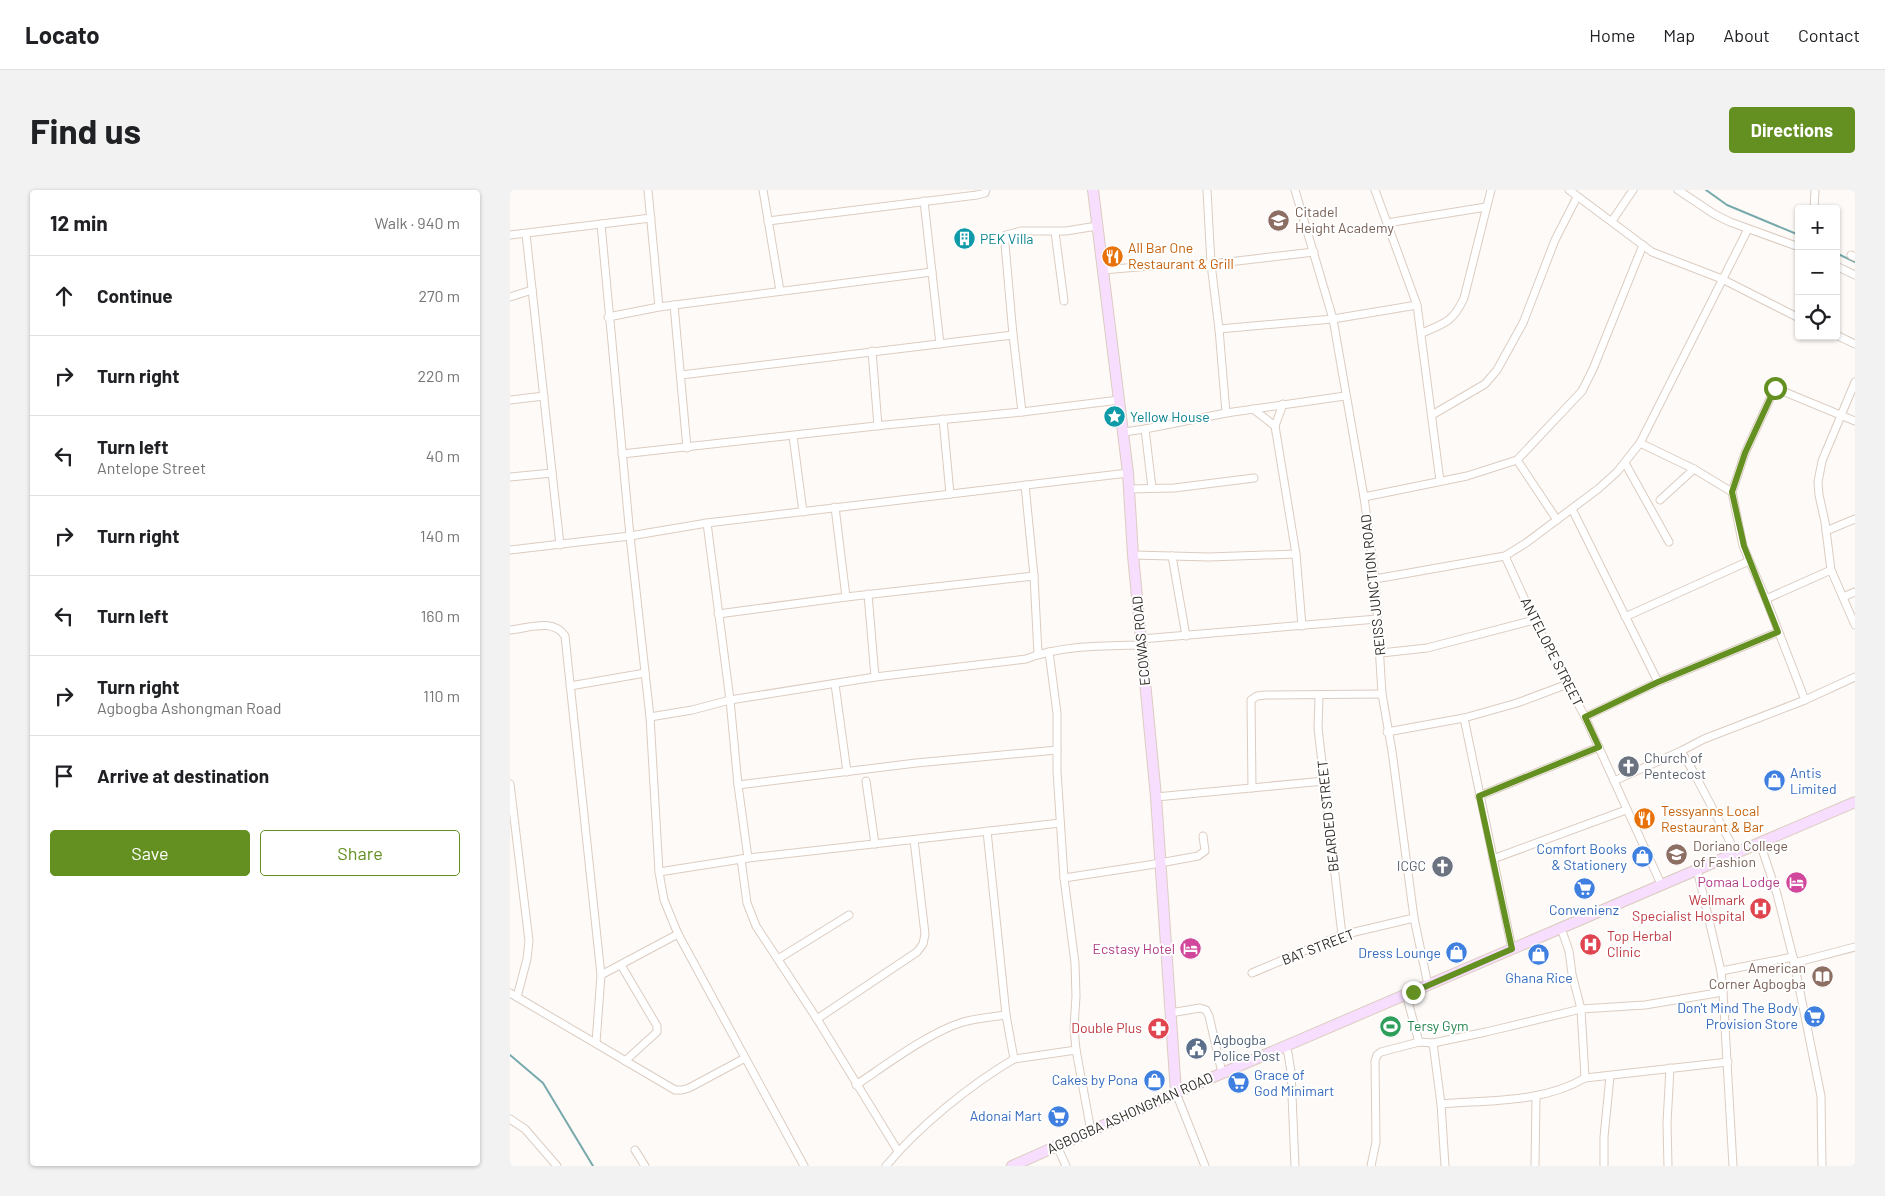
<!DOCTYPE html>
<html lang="en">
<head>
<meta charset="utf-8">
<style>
	body { margin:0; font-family:Barlow,sans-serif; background:#f2f2f2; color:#202124 }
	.controls { position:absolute; right:15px; top:15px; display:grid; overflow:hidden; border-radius:5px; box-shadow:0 1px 4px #0004 }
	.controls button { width:45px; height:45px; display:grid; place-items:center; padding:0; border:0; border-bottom:1px solid #e0e0e0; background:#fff; color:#202124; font:25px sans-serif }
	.stop { position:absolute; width:15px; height:15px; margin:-11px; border:4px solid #649022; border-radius:50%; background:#fff }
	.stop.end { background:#649022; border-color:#fff; box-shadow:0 1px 5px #0008 }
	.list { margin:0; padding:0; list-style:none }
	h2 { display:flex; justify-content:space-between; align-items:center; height:65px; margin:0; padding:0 20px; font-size:21px }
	h2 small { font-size:16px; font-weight:400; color:#757577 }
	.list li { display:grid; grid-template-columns:32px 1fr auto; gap:15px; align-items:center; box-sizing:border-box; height:80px; padding:0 20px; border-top:1px solid #e0e0e0 }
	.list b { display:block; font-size:19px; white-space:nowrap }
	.list p { margin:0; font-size:16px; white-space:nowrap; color:#757577 }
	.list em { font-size:16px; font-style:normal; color:#757577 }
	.actions { display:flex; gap:10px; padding:15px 20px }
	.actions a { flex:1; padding:11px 0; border:1px solid #649022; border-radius:5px; text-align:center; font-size:18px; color:#649022 }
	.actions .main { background:#649022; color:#fff }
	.icon { flex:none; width:28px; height:28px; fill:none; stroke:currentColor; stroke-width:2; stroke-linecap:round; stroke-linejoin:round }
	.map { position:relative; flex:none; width:1345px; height:976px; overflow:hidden; border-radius:5px }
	header { display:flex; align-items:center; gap:30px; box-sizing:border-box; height:70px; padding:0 25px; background:#fff; border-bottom:1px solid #e0e0e0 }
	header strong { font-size:24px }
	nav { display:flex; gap:28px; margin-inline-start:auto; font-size:18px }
	.intro { display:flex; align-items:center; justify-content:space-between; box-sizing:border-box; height:120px; padding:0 30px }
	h1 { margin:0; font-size:35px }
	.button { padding:12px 22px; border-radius:5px; background:#649022; color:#fff; font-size:18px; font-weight:700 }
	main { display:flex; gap:30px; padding:0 30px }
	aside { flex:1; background:#fff; border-radius:5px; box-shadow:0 1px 4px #0004 }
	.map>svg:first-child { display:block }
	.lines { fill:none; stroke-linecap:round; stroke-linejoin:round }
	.stream { stroke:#77a9ac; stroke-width:2 }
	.street-casing { stroke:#dcccc1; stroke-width:9 }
	.secondary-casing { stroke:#dcccc1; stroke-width:12 }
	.street { stroke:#fff; stroke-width:7 }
	.secondary { stroke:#f8defe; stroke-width:10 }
	.route { stroke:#649022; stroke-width:6 }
	.labels { text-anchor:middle; stroke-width:4; stroke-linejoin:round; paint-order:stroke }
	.education-label { font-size:14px; fill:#785e54; stroke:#fff; text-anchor:start }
	.culture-label { font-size:14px; fill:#0d838f; stroke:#fff; text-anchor:start }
	.food-label { font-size:14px; fill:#c56008; stroke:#fff; text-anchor:start }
	.street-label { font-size:14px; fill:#302a26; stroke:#fff }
	.worship-label { font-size:14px; fill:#5b616d; stroke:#fff; text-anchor:start }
	.shop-label { font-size:14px; fill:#366cbe; stroke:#fff; text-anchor:end }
	.hotel-label { font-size:14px; fill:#b23c85; stroke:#fff; text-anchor:end }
	.health-label { font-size:14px; fill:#be3a42; stroke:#fff; text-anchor:end }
	.leisure-label { font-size:14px; fill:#27864d; stroke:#fff; text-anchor:start }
	.service-label { font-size:14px; fill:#4e5e75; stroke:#fff; text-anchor:start }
</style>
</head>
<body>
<header>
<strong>Locato</strong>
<nav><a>Home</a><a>Map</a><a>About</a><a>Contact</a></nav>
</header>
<div class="intro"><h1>Find us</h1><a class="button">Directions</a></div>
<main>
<aside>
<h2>12 min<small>Walk · 940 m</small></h2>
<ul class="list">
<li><svg class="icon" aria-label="ahead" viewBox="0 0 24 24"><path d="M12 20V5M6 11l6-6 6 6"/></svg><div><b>Continue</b></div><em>270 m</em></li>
<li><svg class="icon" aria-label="right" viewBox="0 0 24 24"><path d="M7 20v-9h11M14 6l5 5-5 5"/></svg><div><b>Turn right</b></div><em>220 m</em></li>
<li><svg class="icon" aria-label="left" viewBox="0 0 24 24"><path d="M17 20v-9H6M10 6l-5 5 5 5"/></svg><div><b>Turn left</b><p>Antelope Street</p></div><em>40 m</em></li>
<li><svg class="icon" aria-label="right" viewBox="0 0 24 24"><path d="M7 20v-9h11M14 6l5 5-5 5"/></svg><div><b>Turn right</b></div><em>140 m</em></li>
<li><svg class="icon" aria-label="left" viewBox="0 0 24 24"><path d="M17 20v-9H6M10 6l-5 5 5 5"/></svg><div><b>Turn left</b></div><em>160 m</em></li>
<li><svg class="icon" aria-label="right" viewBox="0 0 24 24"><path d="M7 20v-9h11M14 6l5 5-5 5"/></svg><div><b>Turn right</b><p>Agbogba Ashongman Road</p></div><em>110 m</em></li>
<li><svg class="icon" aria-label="arrive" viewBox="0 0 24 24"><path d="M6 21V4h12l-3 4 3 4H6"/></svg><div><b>Arrive at destination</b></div></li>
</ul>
<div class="actions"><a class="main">Save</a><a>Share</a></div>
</aside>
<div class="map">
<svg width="1345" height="976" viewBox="0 0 1345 976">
	<rect width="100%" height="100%" fill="#fdfaf7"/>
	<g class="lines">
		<g class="stream">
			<path d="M1196 0 1217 15 1289 45"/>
			<path d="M1326 63 1345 72"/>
			<path d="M0 865 33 893 83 976"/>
		</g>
		<defs>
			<g id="street">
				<path d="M138 0 149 117"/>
				<path d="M253 0 270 101"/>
				<path d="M697 0 701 74 709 139 716 223"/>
				<path d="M785 0 823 129 854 307 865 389 872 504 882 561 904 728 918 795"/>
				<path d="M865 0 907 115 930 291"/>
				<path d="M1059 0 1142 62 1212 89 1289 128"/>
				<path d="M1168 0 1204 24 1220 32 1289 57"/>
				<path d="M414 11 430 154"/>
				<path d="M1304 19 1305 0"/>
				<path d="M258 31 467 5 475 3 476 0"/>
				<path d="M1102 31 1123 0"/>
				<path d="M877 33 976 17"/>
				<path d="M91 34 120 346 140 527 149 682 154 710 168 744 294 976"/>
				<path d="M545 42 554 111"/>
				<path d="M16 44 50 355"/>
				<path d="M0 45 141 28"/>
				<path d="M1341 65 1345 67"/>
				<path d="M1326 76 1345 85"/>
				<path d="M592 80 640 76 701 74 804 62"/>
				<path d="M0 107 22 100"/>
				<path d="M164 115 177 258"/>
				<path d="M98 127 149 117 422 82"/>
				<path d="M709 139 823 129 907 115"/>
				<path d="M912 143C935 133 943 132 954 108L981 0"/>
				<path d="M1326 145 1345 154"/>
				<path d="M362 161 368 236"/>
				<path d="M171 185 503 145"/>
				<path d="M1345 192 1312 271 1308 292 1309 305 1315 332 1321 380 1345 435"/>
				<path d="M0 210 34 206"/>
				<path d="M773 214 765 236 786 364 792 436"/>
				<path d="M743 219 765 236"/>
				<path d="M512 222 503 145 495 54 496 45 511 41H556L587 36"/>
				<path d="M922 225 975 194 987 180 1013 133 1045 50 1067 7"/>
				<path d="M433 229 440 304"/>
				<path d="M635 239 642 298"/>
				<path d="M614 242 635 239 716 223 835 206"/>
				<path d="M283 246 293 322"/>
				<path d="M1130 253 1184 279 1222 302"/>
				<path d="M112 264 375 235 512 222 609 210"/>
				<path d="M1007 270 1047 330"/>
				<path d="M1115 273 1159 352"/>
				<path d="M0 287 42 283"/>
				<path d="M515 295 524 386 528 464"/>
				<path d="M619 299 664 298 744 288"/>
				<path d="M854 307 957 286 1007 270 1072 201 1083 179 1133 55"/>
				<path d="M1150 310 1184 279"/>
				<path d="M325 317 336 407"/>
				<path d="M1062 319 1148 492"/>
				<path d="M197 333 220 510 228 595 238 668"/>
				<path d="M1316 341 1345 329"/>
				<path d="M0 360 120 346 197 333 618 283"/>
				<path d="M623 365 699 367 786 364"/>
				<path d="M662 366 676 446"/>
				<path d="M995 366 1024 430 1075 527 1151 694"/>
				<path d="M865 389 995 366 1016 353 1088 299 1107 282 1130 253 1238 39"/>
				<path d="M358 404 365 487"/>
				<path d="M1333 407 1345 402"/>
				<path d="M1256 409 1321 380"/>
				<path d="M208 424 336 407 524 386"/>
				<path d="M1115 427 1239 371"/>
				<path d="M0 440C19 438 43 428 55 446L91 785 86 853"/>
				<path d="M631 449 867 429"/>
				<path d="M539 462 547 523V581L554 688 565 773 566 806 564 838 566 860 581 941"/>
				<path d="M871 463 917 458 1024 430"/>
				<path d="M325 494 337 582"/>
				<path d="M60 496 135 483"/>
				<path d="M809 506 808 538 832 745"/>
				<path d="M1295 510 1256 409 1233 356 1222 302 1235 263 1265 198 1345 231"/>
				<path d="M140 527 182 520 220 510 365 487 516 469C552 455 594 456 631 455"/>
				<path d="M1075 527 1148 492 1268 442"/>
				<path d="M954 528 1002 759"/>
				<path d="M877 542 954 528 1007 513 1058 494"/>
				<path d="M1171 561 1183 581 1226 663"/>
				<path d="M356 591 365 654"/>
				<path d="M1104 591 1171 561 1194 549 1295 510 1345 487"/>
				<path d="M0 594 19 751 17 769 7 807"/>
				<path d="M228 595 406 573 547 560"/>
				<path d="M742 598 741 510 747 506 755 505 872 504"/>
				<path d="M969 606 1089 557"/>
				<path d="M646 607 814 591"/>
				<path d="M477 641 496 825 504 869 566 860"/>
				<path d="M1250 653 1267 704 1283 767 1311 906 1312 976"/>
				<path d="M231 669 237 713 246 736 307 829 388 961"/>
				<path d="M983 669 1116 620"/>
				<path d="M1187 679 1211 781 1213 802 1223 976"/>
				<path d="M149 682 238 668 550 633"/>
				<path d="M554 688 639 675 688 666 695 661 693 646"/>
				<path d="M1051 738 1059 761 1062 784 1071 819 1075 888"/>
				<path d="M268 769 339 725"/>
				<path d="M1284 773 1345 757"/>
				<path d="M111 775 147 836V842L115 871"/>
				<path d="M1211 781 1283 767"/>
				<path d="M742 783 832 745 904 728"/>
				<path d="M91 785 168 744"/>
				<path d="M0 803 165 900H172L179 898 235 868"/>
				<path d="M896 804 909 852"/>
				<path d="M660 823 690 818 696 820 699 826 712 883"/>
				<path d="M307 829 407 762 413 754 415 744 404 650"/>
				<path d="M923 853 931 914 935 976"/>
				<path d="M775 857 778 863 781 882 785 976"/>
				<path d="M346 895C376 875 417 844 450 833 465 828 481 827 496 825"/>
				<path d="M666 903 695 976"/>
				<path d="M931 914C978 910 1033 913 1075 888L1218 872"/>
				<path d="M0 929 15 939 47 976"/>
				<path d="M547 956 556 976"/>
				<path d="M125 960 135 976"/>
				<path d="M376 976C408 937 460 895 504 869"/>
				<path d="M861 976 866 952 865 871 867 865 871 862 909 852 923 853 976 842 1071 819 1135 815 1213 802"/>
				<path d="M1025 976 1026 906"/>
				<path d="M1094 976V947L1100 886"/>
				<path d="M1158 976 1157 933 1160 878"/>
			</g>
			<g id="secondary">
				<path d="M583 0 618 283 623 365 646 607 666 903"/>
				<path d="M502 976 666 903 1345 612"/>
			</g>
		</defs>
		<use href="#street" class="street-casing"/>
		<use href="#secondary" class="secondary-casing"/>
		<use href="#street" class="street"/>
		<use href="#secondary" class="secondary"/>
	</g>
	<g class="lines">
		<path class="route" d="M903 802 1002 759 969 606 1089 557 1075 527 1148 492 1268 442 1234 356 1222 302 1235 263 1265 198"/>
	</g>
	<defs>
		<symbol id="school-disc" viewBox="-11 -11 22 22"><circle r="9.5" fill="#8d6e63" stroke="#fff"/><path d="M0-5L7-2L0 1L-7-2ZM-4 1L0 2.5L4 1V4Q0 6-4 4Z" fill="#fff"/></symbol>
		<symbol id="building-disc" viewBox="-11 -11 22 22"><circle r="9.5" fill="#0f9aa8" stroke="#fff"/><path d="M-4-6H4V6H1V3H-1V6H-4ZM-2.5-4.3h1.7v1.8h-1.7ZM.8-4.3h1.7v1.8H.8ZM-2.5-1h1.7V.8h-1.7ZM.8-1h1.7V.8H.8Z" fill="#fff"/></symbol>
		<symbol id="restaurant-disc" viewBox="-11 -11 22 22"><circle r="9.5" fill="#e8710a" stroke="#fff"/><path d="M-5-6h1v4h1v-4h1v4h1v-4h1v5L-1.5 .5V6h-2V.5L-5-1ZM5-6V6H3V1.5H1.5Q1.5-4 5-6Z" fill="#fff"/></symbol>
		<symbol id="sight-disc" viewBox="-11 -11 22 22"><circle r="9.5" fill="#0f9aa8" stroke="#fff"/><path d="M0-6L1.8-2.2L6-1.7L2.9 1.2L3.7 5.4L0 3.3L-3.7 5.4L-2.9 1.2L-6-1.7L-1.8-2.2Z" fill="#fff"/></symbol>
		<symbol id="church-disc" viewBox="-11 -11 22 22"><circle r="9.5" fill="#6b7280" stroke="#fff"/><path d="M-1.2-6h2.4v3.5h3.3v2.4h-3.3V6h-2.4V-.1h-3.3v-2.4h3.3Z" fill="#fff"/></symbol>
		<symbol id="shop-disc" viewBox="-11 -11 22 22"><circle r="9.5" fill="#3f7fe0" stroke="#fff"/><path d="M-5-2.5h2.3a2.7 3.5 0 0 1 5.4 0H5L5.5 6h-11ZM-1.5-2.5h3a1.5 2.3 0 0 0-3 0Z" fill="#fff"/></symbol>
		<symbol id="university-disc" viewBox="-11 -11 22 22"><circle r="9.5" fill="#8d6e63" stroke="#fff"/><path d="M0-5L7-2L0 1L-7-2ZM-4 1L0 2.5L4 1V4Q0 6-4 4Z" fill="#fff"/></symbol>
		<symbol id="hotel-disc" viewBox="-11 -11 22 22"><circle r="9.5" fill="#d1479c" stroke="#fff"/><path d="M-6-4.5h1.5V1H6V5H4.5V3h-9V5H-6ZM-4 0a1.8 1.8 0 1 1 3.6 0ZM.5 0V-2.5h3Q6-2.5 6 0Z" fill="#fff"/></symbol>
		<symbol id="supermarket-disc" viewBox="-11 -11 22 22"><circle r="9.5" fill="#3f7fe0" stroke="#fff"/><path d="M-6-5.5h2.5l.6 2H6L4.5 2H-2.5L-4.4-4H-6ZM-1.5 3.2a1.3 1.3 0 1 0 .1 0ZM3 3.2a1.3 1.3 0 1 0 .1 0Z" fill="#fff"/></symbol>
		<symbol id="hospital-disc" viewBox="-11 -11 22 22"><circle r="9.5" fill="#e0444e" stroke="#fff"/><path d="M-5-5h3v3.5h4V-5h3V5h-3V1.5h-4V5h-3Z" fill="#fff"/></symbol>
		<symbol id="library-disc" viewBox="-11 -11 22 22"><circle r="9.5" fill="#8d6e63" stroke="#fff"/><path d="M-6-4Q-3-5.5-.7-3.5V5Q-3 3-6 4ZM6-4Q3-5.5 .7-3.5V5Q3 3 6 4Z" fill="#fff"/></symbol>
		<symbol id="stadium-disc" viewBox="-11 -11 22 22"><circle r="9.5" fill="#2e9e5b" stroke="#fff"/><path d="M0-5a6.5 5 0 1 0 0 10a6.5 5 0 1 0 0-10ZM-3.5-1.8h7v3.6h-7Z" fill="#fff"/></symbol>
		<symbol id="pharmacy-disc" viewBox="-11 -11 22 22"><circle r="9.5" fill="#e0444e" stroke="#fff"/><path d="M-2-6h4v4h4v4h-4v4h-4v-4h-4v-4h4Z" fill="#fff"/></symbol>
		<symbol id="civic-disc" viewBox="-11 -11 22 22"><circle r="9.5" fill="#5c6f8a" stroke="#fff"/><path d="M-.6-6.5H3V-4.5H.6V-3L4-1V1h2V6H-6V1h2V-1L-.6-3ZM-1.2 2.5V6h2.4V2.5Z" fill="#fff"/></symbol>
	</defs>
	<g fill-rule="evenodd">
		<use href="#school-disc" x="756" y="18" width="25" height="25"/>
		<use href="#building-disc" x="442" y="36" width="25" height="25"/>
		<use href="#restaurant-disc" x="590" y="54" width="25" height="25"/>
		<use href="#sight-disc" x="592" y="214" width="25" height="25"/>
		<use href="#church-disc" x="1106" y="564" width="25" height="25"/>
		<use href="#shop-disc" x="1252" y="578" width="25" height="25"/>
		<use href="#restaurant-disc" x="1122" y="616" width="25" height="25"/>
		<use href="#university-disc" x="1154" y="652" width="25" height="25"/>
		<use href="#shop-disc" x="1120" y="654" width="25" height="25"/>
		<use href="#church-disc" x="920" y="664" width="25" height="25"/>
		<use href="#hotel-disc" x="1274" y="680" width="25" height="25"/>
		<use href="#supermarket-disc" x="1062" y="686" width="25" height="25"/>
		<use href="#hospital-disc" x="1238" y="706" width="25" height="25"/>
		<use href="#hospital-disc" x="1068" y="742" width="25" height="25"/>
		<use href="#hotel-disc" x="668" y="746" width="25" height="25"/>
		<use href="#shop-disc" x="934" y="750" width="25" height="25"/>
		<use href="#shop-disc" x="1016" y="752" width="25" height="25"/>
		<use href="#library-disc" x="1300" y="774" width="25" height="25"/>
		<use href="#supermarket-disc" x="1292" y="814" width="25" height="25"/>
		<use href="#stadium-disc" x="868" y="824" width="25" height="25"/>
		<use href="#pharmacy-disc" x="636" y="826" width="25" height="25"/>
		<use href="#civic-disc" x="674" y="846" width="25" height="25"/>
		<use href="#shop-disc" x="632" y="878" width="25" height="25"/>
		<use href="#supermarket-disc" x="716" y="880" width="25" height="25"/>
		<use href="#supermarket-disc" x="536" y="914" width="25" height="25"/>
	</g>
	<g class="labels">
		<g class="education-label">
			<text x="785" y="27">Citadel<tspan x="785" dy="16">Height Academy</tspan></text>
			<text x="1183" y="661">Doriano College<tspan x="1183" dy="16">of Fashion</tspan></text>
			<text x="1296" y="783" text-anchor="end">American<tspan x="1296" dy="16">Corner Agbogba</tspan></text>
		</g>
		<g class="culture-label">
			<text x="470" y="54">PEK Villa</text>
			<text x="620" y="232">Yellow House</text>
		</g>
		<g class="food-label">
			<text x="618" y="63">All Bar One<tspan x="618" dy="16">Restaurant &amp; Grill</tspan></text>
			<text x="1151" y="626">Tessyanns Local<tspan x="1151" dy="16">Restaurant &amp; Bar</tspan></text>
		</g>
		<g class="street-label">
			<text transform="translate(863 395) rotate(-96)" y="5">REISS JUNCTION ROAD</text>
			<text transform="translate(631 451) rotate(-95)" y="5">ECOWAS ROAD</text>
			<text transform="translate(1042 462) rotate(63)" y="5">ANTELOPE STREET</text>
			<text transform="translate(818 626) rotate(-96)" y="5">BEARDED STREET</text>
			<text transform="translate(808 757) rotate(-21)" y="5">BAT STREET</text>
			<text transform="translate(620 923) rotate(-24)" y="5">AGBOGBA ASHONGMAN ROAD</text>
		</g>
		<g class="worship-label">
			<text x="1134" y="573">Church of<tspan x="1134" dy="16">Pentecost</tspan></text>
			<text x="916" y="681" text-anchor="end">ICGC</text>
		</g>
		<g class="shop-label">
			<text x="1280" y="588" text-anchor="start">Antis<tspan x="1280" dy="16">Limited</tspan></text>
			<text x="1117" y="664">Comfort Books<tspan x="1117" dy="16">&amp; Stationery</tspan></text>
			<text x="1074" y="725" text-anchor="middle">Convenienz</text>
			<text x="931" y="768">Dress Lounge</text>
			<text x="1029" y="793" text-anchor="middle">Ghana Rice</text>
			<text x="1288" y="823">Don't Mind The Body<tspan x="1288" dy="16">Provision Store</tspan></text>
			<text x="744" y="890" text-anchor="start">Grace of<tspan x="744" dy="16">God Minimart</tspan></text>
			<text x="628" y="895">Cakes by Pona</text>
			<text x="532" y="931">Adonai Mart</text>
		</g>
		<g class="hotel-label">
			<text x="1270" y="697">Pomaa Lodge</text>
			<text x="665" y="764">Ecstasy Hotel</text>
		</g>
		<g class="health-label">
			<text x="1235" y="715">Wellmark<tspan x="1235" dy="16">Specialist Hospital</tspan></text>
			<text x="1097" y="751" text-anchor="start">Top Herbal<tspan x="1097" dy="16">Clinic</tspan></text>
			<text x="632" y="843">Double Plus</text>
		</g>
		<g class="leisure-label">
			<text x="897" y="841">Tersy Gym</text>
		</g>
		<g class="service-label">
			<text x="703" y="855">Agbogba<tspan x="703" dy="16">Police Post</tspan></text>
		</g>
	</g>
</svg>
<div class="controls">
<button>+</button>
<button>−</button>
<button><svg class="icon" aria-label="locate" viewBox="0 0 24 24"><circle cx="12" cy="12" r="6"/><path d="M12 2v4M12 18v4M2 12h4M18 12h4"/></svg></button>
</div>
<div class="stop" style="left:1265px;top:198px"></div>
<div class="stop end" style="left:903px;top:802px"></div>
</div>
</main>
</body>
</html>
